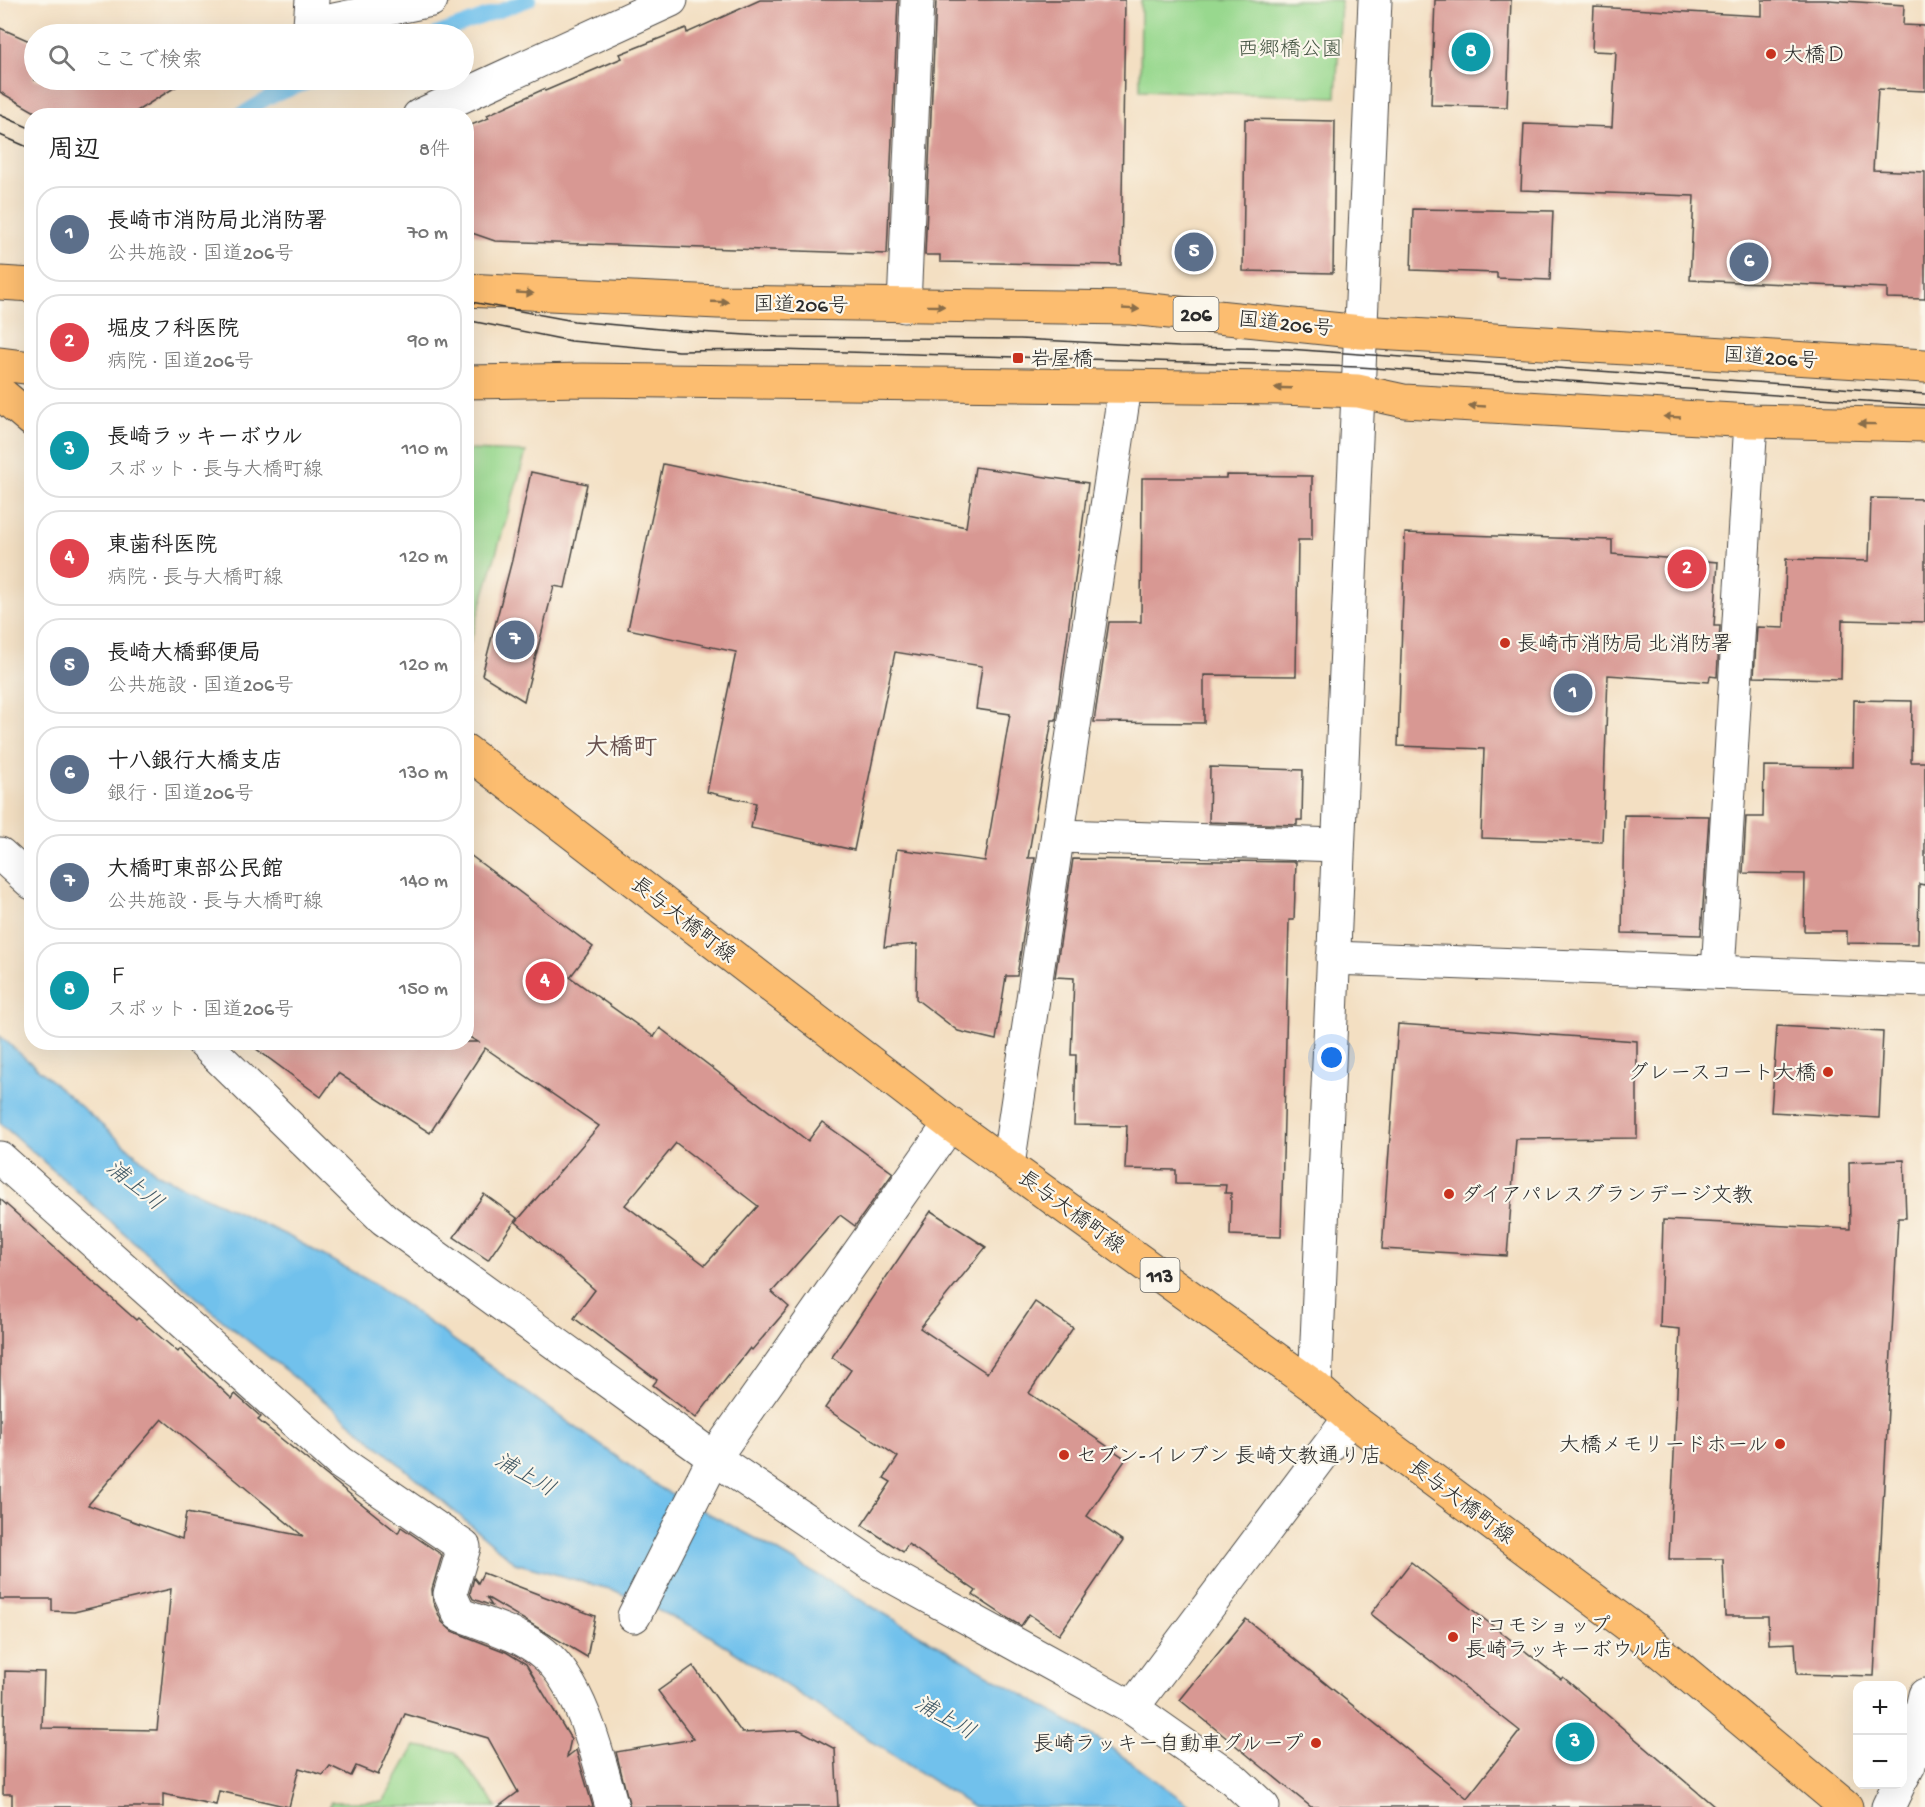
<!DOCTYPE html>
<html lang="ja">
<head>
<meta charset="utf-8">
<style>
	body { margin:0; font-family:"Gochi Hand","Klee One",sans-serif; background:#f2f2f2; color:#222 }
	.controls { position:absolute; right:18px; bottom:18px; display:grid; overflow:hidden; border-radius:12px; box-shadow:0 6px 24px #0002 }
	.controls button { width:54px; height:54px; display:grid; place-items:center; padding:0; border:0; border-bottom:2px solid #e0e0e0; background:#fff; color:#222; font:30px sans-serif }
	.you { position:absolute; left:1332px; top:1058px; width:21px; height:21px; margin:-15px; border:4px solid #fff; border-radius:50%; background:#1a73e8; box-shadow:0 0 0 9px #1a73e833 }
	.badge { display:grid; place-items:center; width:39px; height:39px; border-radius:50%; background:#111827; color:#fff; font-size:20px; font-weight:700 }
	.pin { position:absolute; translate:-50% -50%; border:3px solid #fff; box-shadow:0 2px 6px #0006 }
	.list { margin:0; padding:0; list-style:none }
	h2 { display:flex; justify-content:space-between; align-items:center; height:78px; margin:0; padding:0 24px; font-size:26px }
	h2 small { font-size:20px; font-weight:400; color:#767676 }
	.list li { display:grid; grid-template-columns:39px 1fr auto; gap:18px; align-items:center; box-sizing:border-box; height:96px; margin:0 12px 12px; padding:0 12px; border:2px solid #e0e0e0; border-radius:24px }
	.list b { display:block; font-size:22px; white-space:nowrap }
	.list p { margin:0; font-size:20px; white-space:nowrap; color:#767676 }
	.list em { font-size:20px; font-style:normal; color:#767676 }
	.icon { flex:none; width:33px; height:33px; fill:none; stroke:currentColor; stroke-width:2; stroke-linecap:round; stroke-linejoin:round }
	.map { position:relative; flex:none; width:1925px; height:1807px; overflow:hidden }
	.search { position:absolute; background:#fff; box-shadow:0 6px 24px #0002; left:24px; top:24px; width:450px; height:66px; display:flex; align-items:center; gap:15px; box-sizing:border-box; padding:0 21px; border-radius:33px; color:#767676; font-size:22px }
	.panel { position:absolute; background:#fff; box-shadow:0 6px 24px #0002; left:24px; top:108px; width:450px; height:942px; border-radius:24px }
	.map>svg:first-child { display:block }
	.green { fill:#98d88e; stroke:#62825c; stroke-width:1.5 }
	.water { fill:#71c1ec; stroke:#4e768c; stroke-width:1.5 }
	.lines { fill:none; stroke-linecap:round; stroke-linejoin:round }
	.stream { stroke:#71c1ec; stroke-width:14 }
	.building { fill:#d89893; fill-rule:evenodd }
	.minor-casing { stroke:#494642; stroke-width:35 }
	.tertiary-casing { stroke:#494642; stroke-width:35 }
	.primary-casing { stroke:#494642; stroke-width:35 }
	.trunk-casing { stroke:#494642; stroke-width:35 }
	.minor { stroke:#fff; stroke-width:33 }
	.tertiary { stroke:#fff; stroke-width:33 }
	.primary { stroke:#fcbd6f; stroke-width:33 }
	.trunk { stroke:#fcbd6f; stroke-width:33 }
	.tram { stroke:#2b2b2b; stroke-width:1.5 }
	.oneway { fill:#896d4a }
	.poi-dot { fill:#c8321e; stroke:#fbf7ec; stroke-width:2 }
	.labels { text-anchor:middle; stroke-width:4.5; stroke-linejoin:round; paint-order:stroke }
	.shield { fill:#fbf7ec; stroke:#696865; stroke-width:1.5 }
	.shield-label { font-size:20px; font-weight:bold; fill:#2b2b2b }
	.park-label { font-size:21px; fill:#465644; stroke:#fbf7ec }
	.poi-label { font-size:21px; fill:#2b2b2b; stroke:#fbf7ec; text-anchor:start }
	.street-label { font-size:21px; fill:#2b2b2b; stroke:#fbf7ec }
	.water-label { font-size:22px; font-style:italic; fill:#405865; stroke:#fbf7ec }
	.quarter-label { font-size:24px; font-weight:bold; fill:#68514f; stroke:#fbf7ec }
</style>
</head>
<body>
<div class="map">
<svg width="1925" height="1807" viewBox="0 0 1925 1807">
	<rect width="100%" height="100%" fill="#fbf7ec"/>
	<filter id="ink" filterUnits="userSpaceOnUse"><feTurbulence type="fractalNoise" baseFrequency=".0167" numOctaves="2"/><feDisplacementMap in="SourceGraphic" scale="12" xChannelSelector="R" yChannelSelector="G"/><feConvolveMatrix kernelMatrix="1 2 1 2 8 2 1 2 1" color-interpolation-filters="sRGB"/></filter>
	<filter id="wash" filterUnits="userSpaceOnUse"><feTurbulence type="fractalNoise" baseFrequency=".008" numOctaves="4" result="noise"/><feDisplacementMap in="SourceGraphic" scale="24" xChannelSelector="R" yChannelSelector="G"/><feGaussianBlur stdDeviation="1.35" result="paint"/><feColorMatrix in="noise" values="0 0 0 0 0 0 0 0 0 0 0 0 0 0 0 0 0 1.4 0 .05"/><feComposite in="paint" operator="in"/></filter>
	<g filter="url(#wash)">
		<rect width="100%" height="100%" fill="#f3dfc2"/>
		<g class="green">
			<path d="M1141 0H1341L1336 97 1140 90Z"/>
			<path d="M467 450 526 452 467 652 466 450Z"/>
			<path d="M415 1746 455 1752 497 1807H328L331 1802H383Z"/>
		</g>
		<path class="water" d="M0 1036 158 1174 290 1237 378 1286 662 1489 755 1538 1100 1740 1192 1807H973L702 1631 616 1591 515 1563 338 1412 223 1321 0 1123Z"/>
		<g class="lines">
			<g class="stream">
				<path d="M436 34 529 0"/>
				<path d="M238 116 268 98 316 80"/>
			</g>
		</g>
		<g id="blocks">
			<g class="building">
				<path d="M760 0H898L887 254 495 241 466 231V127L489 118 487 115 544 89 545 91 622 58 620 54 686 28 687 33Z"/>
				<path d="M936 0H1125L1121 265 940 262V255H925Z"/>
				<path d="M1435 0H1511L1507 107 1431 105Z"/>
				<path d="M1762 0H1828L1904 5 1903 25 1925 26V91L1878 89 1873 170 1925 172V299L1887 298V288L1690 280 1694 196 1521 190 1524 124 1612 127 1616 52 1592 51 1594 7 1762 16Z"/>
				<path d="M0 28 34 43V80H187L129 116H42L0 92Z"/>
				<path d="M1245 119 1335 121 1333 273 1243 271Z"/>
				<path d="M1413 209 1553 211 1550 280 1497 278V273L1411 270Z"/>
				<path d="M663 464 966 527 975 467 1088 483 1056 720H1052L1028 858H1035L1017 976H1006L996 1040 958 1031 916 999 917 944 884 947 897 849 985 861 1010 714 976 709 982 666 895 652 854 850 751 828 756 803 707 792 736 652 628 629Z"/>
				<path d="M531 472 587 484 565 588 554 586 524 701 482 675 512 560Z"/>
				<path d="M1226 475 1312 476V540H1298L1296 676 1204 675V723L1094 722 1109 622H1141L1142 478H1226Z"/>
				<path d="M1871 498 1925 499V622L1842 620 1841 679 1754 677 1757 627 1784 628 1786 559 1869 561Z"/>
				<path d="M1405 533 1612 540V554L1718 562 1714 626H1720L1717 677 1710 676 1709 682 1608 675 1602 842 1481 838 1484 749 1398 746Z"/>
				<path d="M1854 700 1912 701 1911 762H1925V885L1919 884 1918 944 1847 943V931H1804L1805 874 1743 873 1746 817H1763L1764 766 1853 767Z"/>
				<path d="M1210 767 1303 770 1302 820H1297V825L1209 822Z"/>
				<path d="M1624 815 1709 816 1701 935 1622 933Z"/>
				<path d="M466 852 593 947 570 977 654 1037 660 1028 808 1141 822 1122 893 1173 855 1226 840 1215 772 1292 789 1307 752 1350 750 1348 696 1418 653 1385 657 1380 574 1318 595 1290 516 1222 599 1126 485 1048 430 1133 338 1073 321 1097 247 1042H478L466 1035ZM676 1143 758 1206 705 1265 625 1205Z"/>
				<path d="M1073 859 1296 862 1294 920H1289L1281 1237 1230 1235 1231 1193H1225L1226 1185 1176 1184V1170L1125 1169 1127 1126 1074 1125 1076 1055H1071L1074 978 1055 977Z"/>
				<path d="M1398 1024 1637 1041V1138L1516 1139 1507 1256 1382 1249Z"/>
				<path d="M1777 1026 1883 1032 1879 1118 1771 1112Z"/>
				<path d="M1904 1160 1906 1218H1898L1874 1676 1797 1674 1795 1643 1769 1644 1768 1616H1725L1723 1559H1669L1680 1329 1660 1327 1663 1220 1850 1229 1849 1162Z"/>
				<path d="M484 1194 517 1218 488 1260 454 1237Z"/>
				<path d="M0 1199 136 1320 138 1318 178 1352 180 1349 232 1399 235 1394 261 1417 258 1420 398 1533 401 1527 442 1555 432 1589 433 1602 442 1622 452 1631 506 1652 526 1664 571 1739 567 1757 576 1750 593 1807H498L518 1792 488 1738 405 1714 378 1775 356 1766 351 1776 330 1766 323 1775 299 1768 289 1807 219 1791 216 1805 163 1794V1807H12V1794H3L5 1671 44 1672 42 1728 157 1730 171 1589 74 1612 52 1611V1599H0ZM162 1419 188 1440 303 1536 186 1513 182 1539 88 1505Z"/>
				<path d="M931 1211 986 1247 920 1328 987 1373 1035 1302 1073 1328 1029 1393 1126 1459 1087 1516 1123 1541 1059 1635 1029 1614 1021 1626 1009 1619 973 1595 976 1591 908 1544 903 1552 862 1525 891 1482 884 1478 898 1457 825 1408 851 1370 832 1357Z"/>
				<path d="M1411 1562 1561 1679 1563 1677 1715 1807H1311L1180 1700 1246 1619 1467 1798 1520 1731 1371 1614Z"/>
				<path d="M483 1573 595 1616 587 1657 486 1597 492 1606 473 1599 470 1593 474 1578 478 1583Z"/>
				<path d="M693 1666 742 1733 800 1730 835 1749 838 1807H630L616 1752 694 1739 658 1691Z"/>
			</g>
		</g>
	</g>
	<g filter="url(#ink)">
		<use href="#blocks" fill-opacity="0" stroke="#494642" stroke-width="1.5"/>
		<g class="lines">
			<defs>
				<g id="minor">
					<path d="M312 0 310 25 431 0"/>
					<path d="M419 116 671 0"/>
					<path d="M904 306 917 0"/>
					<path d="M1059 836 1338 845"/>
					<path d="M0 854 32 883"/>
					<path d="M1333 958 1925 980"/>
					<path d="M1718 972 1751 421"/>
					<path d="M203 1042 384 1219 714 1458 877 1568 1132 1708 1233 1779 1263 1807"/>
					<path d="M0 1158 341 1463 464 1547 450 1594 459 1614C486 1625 520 1634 543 1653 582 1684 599 1760 612 1807"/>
					<path d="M1008 1165 1125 387"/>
					<path d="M634 1616 714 1458 950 1124"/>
				</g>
				<g id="tertiary">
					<path d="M1315 1387 1375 0"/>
					<path d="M1132 1708 1350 1418"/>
					<path d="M1902 1778 1909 1765 1925 1695"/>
					<path d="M1888 1807 1899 1784"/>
				</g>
				<g id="primary">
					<path d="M0 393 32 420"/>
					<path d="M466 751 950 1124 1315 1387 1350 1418 1632 1628 1846 1807"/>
				</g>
				<g id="trunk">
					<path d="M0 283 32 285"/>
					<path d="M466 290 718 302 1131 308 1361 332 1925 366"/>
					<path d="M0 364 32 368"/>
					<path d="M466 382 583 380 1282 388 1358 391 1404 401 1751 421 1925 425"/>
				</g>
			</defs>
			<use href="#minor" class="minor-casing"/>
			<use href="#tertiary" class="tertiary-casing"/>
			<use href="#primary" class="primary-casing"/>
			<use href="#trunk" class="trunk-casing"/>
			<use href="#minor" class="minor"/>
			<use href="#tertiary" class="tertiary"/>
			<use href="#primary" class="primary"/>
			<use href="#trunk" class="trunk"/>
			<g class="tram">
				<path d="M0 115 32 129"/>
				<path d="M0 135 32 149"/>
				<path d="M466 301 574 321 681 331 779 337 1020 339 1179 347 1288 349 1925 394"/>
				<path d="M466 320 571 341 679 351 779 350 1359 367 1925 405"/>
			</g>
		</g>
		<defs><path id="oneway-solid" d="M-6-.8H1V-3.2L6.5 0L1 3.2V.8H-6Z" transform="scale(1.5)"/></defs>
		<g class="oneway">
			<use href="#oneway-solid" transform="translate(525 293) rotate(3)"/>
			<use href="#oneway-solid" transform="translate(720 302) rotate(2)"/>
			<use href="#oneway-solid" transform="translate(936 306) rotate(1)"/>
			<use href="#oneway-solid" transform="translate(1131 309) rotate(3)"/>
			<use href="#oneway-solid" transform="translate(1283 388) rotate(-178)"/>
			<use href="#oneway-solid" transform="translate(1477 406) rotate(-177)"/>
			<use href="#oneway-solid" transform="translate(1672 417) rotate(-177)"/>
			<use href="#oneway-solid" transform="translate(1867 424) rotate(-179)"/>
		</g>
	</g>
	<g class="poi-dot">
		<circle cx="1771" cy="54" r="6"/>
		<rect x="1012" y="352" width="12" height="12" rx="3"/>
		<circle cx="1505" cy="643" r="6"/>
		<circle cx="1828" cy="1072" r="6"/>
		<circle cx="1449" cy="1194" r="6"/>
		<circle cx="1780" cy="1444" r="6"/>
		<circle cx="1064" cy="1455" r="6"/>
		<circle cx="1453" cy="1637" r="6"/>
		<circle cx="1316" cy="1743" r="6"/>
	</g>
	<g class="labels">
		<g class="shield">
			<rect x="1173.5" y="297" width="45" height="34" rx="4.5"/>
			<rect x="1140.5" y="1258" width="39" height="34" rx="4.5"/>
		</g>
		<g class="shield-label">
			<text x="1196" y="321">206</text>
			<text x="1160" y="1282">113</text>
		</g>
		<g class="park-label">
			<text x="1290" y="55">西郷橋公園</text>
		</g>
		<g class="poi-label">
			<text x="1783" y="61">大橋Ｄ</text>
			<text x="1030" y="365">岩屋橋</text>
			<text x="1517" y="650">長崎市消防局 北消防署</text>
			<text x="1816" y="1079" text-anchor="end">グレースコート大橋</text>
			<text x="1461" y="1201">ダイアパレスグランデージ文教</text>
			<text x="1768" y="1451" text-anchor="end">大橋メモリードホール</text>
			<text x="1076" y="1462">セブン-イレブン 長崎文教通り店</text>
			<text x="1465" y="1632">ドコモショップ<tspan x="1465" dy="24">長崎ラッキーボウル店</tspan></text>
			<text x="1304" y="1750" text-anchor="end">長崎ラッキー自動車グループ</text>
		</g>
		<g class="street-label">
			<text transform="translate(801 304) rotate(1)" y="7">国道206号</text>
			<text transform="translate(1286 323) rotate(6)" y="7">国道206号</text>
			<text transform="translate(1771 357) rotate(4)" y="7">国道206号</text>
			<text transform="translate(684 919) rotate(38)" y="7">長与大橋町線</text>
			<text transform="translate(1072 1211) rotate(36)" y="7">長与大橋町線</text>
			<text transform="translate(1462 1501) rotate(37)" y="7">長与大橋町線</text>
		</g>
		<g class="water-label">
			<text transform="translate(136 1184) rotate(39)" y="8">浦上川</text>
			<text transform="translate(526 1473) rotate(30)" y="8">浦上川</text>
			<text transform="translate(946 1716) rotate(30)" y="8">浦上川</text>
		</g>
		<g class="quarter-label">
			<text x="621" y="754">大橋町</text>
		</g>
	</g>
</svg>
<div class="controls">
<button>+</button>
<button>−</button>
</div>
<div class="you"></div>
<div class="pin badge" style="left:1573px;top:693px;background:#5c6f8a">1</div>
<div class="pin badge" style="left:1687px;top:569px;background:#e0444e">2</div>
<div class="pin badge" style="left:1575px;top:1742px;background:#0f9aa8">3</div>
<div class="pin badge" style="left:545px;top:981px;background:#e0444e">4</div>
<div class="pin badge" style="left:1194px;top:252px;background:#5c6f8a">5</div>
<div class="pin badge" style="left:1749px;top:262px;background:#5c6f8a">6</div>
<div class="pin badge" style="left:515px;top:640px;background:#5c6f8a">7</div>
<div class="pin badge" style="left:1471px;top:52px;background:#0f9aa8">8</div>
<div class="search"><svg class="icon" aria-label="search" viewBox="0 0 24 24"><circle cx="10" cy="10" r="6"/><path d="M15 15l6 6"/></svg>ここで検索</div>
<section class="panel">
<h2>周辺<small>8件</small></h2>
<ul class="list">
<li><span class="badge" style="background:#5c6f8a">1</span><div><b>長崎市消防局北消防署</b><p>公共施設 · 国道206号</p></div><em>70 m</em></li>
<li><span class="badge" style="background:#e0444e">2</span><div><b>堀皮フ科医院</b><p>病院 · 国道206号</p></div><em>90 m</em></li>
<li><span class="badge" style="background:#0f9aa8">3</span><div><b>長崎ラッキーボウル</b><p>スポット · 長与大橋町線</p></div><em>110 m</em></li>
<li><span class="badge" style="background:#e0444e">4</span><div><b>東歯科医院</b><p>病院 · 長与大橋町線</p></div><em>120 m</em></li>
<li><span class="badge" style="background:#5c6f8a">5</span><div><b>長崎大橋郵便局</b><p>公共施設 · 国道206号</p></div><em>120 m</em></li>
<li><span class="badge" style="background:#5c6f8a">6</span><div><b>十八銀行大橋支店</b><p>銀行 · 国道206号</p></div><em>130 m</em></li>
<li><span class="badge" style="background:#5c6f8a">7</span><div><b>大橋町東部公民館</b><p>公共施設 · 長与大橋町線</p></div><em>140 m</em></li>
<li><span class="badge" style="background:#0f9aa8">8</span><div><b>Ｆ</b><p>スポット · 国道206号</p></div><em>150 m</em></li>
</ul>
</section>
</div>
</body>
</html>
